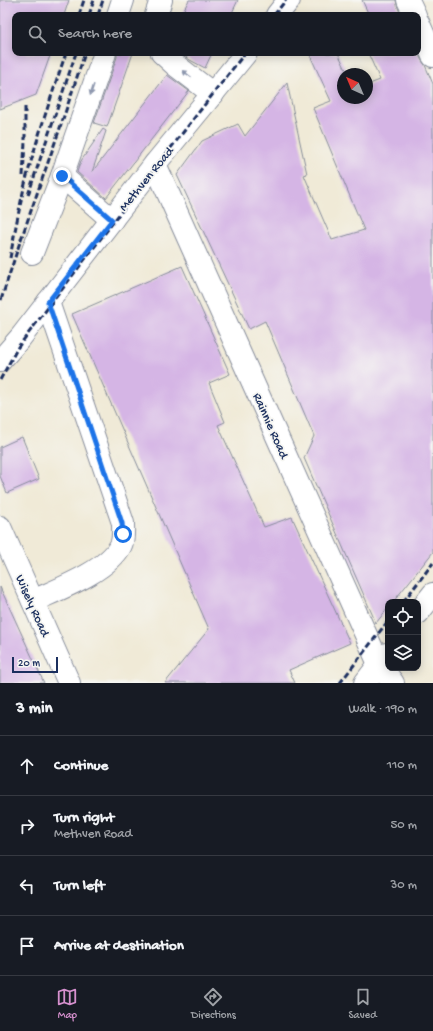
<!DOCTYPE html>
<html lang="en">
<head>
<meta charset="utf-8">
<style>
	body { margin:0; font-family:"Gochi Hand",sans-serif; background:#20242c; color:#f1f3f6 }
	.controls { position:absolute; right:12px; bottom:12px; display:grid; overflow:hidden; border-radius:8px; box-shadow:0 2px 10px #0003 }
	.controls button { width:36px; height:36px; display:grid; place-items:center; padding:0; border:0; border-bottom:1px solid #363941; background:#171b24; color:#f1f3f6; font:20px sans-serif }
	.compass { position:absolute; left:337px; top:68px; width:36px; height:36px; border-radius:50%; background:#171b24; box-shadow:0 2px 10px #0003; rotate:316deg }
	.scale { position:absolute; left:12px; bottom:10px; width:46px; box-sizing:border-box; padding-left:4px; border:2px solid #1b2f5e; border-top:0; font-size:11px; line-height:14px; white-space:nowrap; color:#1b2f5e; -webkit-text-stroke:3px #f6f6f2; paint-order:stroke }
	.stop { position:absolute; width:12px; height:12px; margin:-9px; border:3px solid #1a73e8; border-radius:50%; background:#fff }
	.stop.end { background:#1a73e8; border-color:#fff; box-shadow:0 1px 4px #0008 }
	.list { margin:0; padding:0; list-style:none }
	h2 { display:flex; justify-content:space-between; align-items:center; height:52px; margin:0; padding:0 16px; font-size:17px }
	h2 small { font-size:13px; font-weight:400; color:#9ea1a6 }
	.list li { display:grid; grid-template-columns:26px 1fr auto; gap:12px; align-items:center; box-sizing:border-box; height:60px; padding:0 16px; border-top:1px solid #363941 }
	.list b { display:block; font-size:15px; white-space:nowrap }
	.list p { margin:0; font-size:13px; white-space:nowrap; color:#9ea1a6 }
	.list em { font-size:13px; font-style:normal; color:#9ea1a6 }
	.icon { flex:none; width:22px; height:22px; fill:none; stroke:currentColor; stroke-width:2; stroke-linecap:round; stroke-linejoin:round }
	.map { position:relative; flex:none; width:433px; height:683px; overflow:hidden }
	.search { position:absolute; background:#171b24; box-shadow:0 2px 10px #0003; left:12px; right:12px; top:12px; height:44px; display:flex; align-items:center; gap:10px; box-sizing:border-box; padding:0 14px; border-radius:8px; color:#9ea1a6; font-size:15px }
	.sheet { height:292px; background:#171b24 }
	nav { display:flex; justify-content:space-around; align-items:center; box-sizing:border-box; height:56px; border-top:1px solid #363941; background:#171b24; font-size:11px; color:#9ea1a6 }
	nav a { display:grid; justify-items:center; gap:2px }
	nav .on { color:#d690ce }
	.map>svg:first-child { display:block }
	.building { fill:#d5b5e5 }
	.lines { fill:none; stroke-linecap:round; stroke-linejoin:round }
	.minor-casing { stroke:#868c9a; stroke-width:24 }
	.minor { stroke:#fff; stroke-width:22 }
	.rail { stroke:#1b2f5e; stroke-width:3; stroke-dasharray:6 3; stroke-linecap:butt }
	.oneway { fill:#8d97ae }
	.route { stroke:#1a73e8; stroke-width:5 }
	.labels { text-anchor:middle; stroke-width:3.5; stroke-linejoin:round; paint-order:stroke }
	.street-label { font-size:13px; fill:#1b2f5e; stroke:#f6f6f2 }
</style>
</head>
<body>
<div class="map">
<svg width="433" height="683" viewBox="0 0 433 683">
	<rect width="100%" height="100%" fill="#f6f6f2"/>
	<filter id="ink" filterUnits="userSpaceOnUse"><feTurbulence type="fractalNoise" baseFrequency=".025" numOctaves="2"/><feDisplacementMap in="SourceGraphic" scale="8" xChannelSelector="R" yChannelSelector="G"/><feConvolveMatrix kernelMatrix="1 2 1 2 8 2 1 2 1" color-interpolation-filters="sRGB"/></filter>
	<filter id="wash" filterUnits="userSpaceOnUse"><feTurbulence type="fractalNoise" baseFrequency=".012" numOctaves="4" result="noise"/><feDisplacementMap in="SourceGraphic" scale="16" xChannelSelector="R" yChannelSelector="G"/><feGaussianBlur stdDeviation="0.9" result="paint"/><feColorMatrix in="noise" values="0 0 0 0 0 0 0 0 0 0 0 0 0 0 0 0 0 1.4 0 .05"/><feComposite in="paint" operator="in"/></filter>
	<g filter="url(#wash)">
		<rect width="100%" height="100%" fill="#f0ead7"/>
		<g id="blocks">
			<g class="building">
				<path d="M0 0H69L64 15H15V53H51L36 95 0 109Z"/>
				<path d="M189 0H238L231 15H181Z"/>
				<path d="M362 0H396L397 5 401 15H369Z"/>
				<path d="M117 53H133L107 127 94 123 117 57Z"/>
				<path d="M180 53H212L205 68 190 60Z"/>
				<path d="M309 53H338L346 70 343 72V98H367V85L380 80 368 53H418L422 61 425 65 433 84V552L393 602H388V608L376 623 304 458 314 436 265 321 249 329 177 175 202 141 238 124 245 136 287 83 307 174 304 175 332 240 364 230 313 108 331 101Z"/>
				<path d="M167 75 189 91 106 198 77 172 81 161 103 129 106 131 92 172Z"/>
				<path d="M182 266 230 374 209 383 225 422 218 425 264 527 292 517 350 643 289 670 295 683H165L209 629 72 314Z"/>
				<path d="M22 437 39 479 7 493 0 476V447Z"/>
				<path d="M0 587 44 683H0Z"/>
			</g>
		</g>
	</g>
	<g filter="url(#ink)">
		<use href="#blocks" fill-opacity="0" stroke="#868c9a" stroke-width="1"/>
		<g class="lines">
			<defs>
				<g id="minor">
					<path d="M408 0 415 15"/>
					<path d="M118 15 123 0"/>
					<path d="M156 15 161 0"/>
					<path d="M277 15 289 0"/>
					<path d="M418 22 433 56"/>
					<path d="M105 53 62 176 112 220"/>
					<path d="M162 53 174 64 213 94"/>
					<path d="M155 164 379 664 393 683"/>
					<path d="M32 253 62 176"/>
					<path d="M0 361 21 337 155 164 246 53"/>
					<path d="M0 527 69 683"/>
					<path d="M33 601C59 589 108 571 121 545 124 538 123 530 123 523L48 302"/>
					<path d="M418 613 433 594"/>
					<path d="M365 683 387 654"/>
				</g>
			</defs>
			<use href="#minor" class="minor-casing"/>
			<use href="#minor" class="minor"/>
			<g class="rail">
				<path d="M79 15 84 0"/>
				<path d="M89 15 94 0"/>
				<path d="M98 15 103 0"/>
				<path d="M274 15 286 0"/>
				<path d="M23 176 25 142V104"/>
				<path d="M28 195 76 53"/>
				<path d="M10 258C15 231 20 203 27 176 38 135 52 94 66 53"/>
				<path d="M1 300 19 245 59 131 85 53"/>
				<path d="M0 380 18 347 124 208 245 53"/>
				<path d="M403 602 433 563"/>
				<path d="M340 683 388 621"/>
			</g>
		</g>
		<defs><path id="oneway-solid" d="M-6-.8H1V-3.2L6.5 0L1 3.2V.8H-6Z"/></defs>
		<g class="oneway">
			<use href="#oneway-solid" transform="translate(187 74) rotate(-142)"/>
			<use href="#oneway-solid" transform="translate(92 90) rotate(109)"/>
		</g>
	</g>
	<g class="lines" filter="url(#ink)">
		<path class="route" d="M62 176 112 220 48 302 122 523 123 534"/>
	</g>
	<g class="labels">
		<g class="street-label">
			<text transform="translate(145 178) rotate(-51)" y="5">Methven Road</text>
			<text transform="translate(272 425) rotate(66)" y="5">Rainnie Road</text>
			<text transform="translate(34 605) rotate(66)" y="5">Wisely Road</text>
		</g>
	</g>
</svg>
<div class="controls">
<button><svg class="icon" aria-label="locate" viewBox="0 0 24 24"><circle cx="12" cy="12" r="6"/><path d="M12 2v4M12 18v4M2 12h4M18 12h4"/></svg></button>
<button><svg class="icon" aria-label="layers" viewBox="0 0 24 24"><path d="M12 4l9 5-9 5-9-5zM3 14l9 5 9-5"/></svg></button>
</div>
<svg class="compass" viewBox="-18 -18 36 36"><path d="M0-13l5 13h-10z" fill="#e53935"/><path d="M0 13l5-13h-10z" fill="#9ea1a6"/></svg>
<div class="scale">20 m</div>
<div class="stop" style="left:123px;top:534px"></div>
<div class="stop end" style="left:62px;top:176px"></div>
<div class="search"><svg class="icon" aria-label="search" viewBox="0 0 24 24"><circle cx="10" cy="10" r="6"/><path d="M15 15l6 6"/></svg>Search here</div>
</div>
<section class="sheet">
<h2>3 min<small>Walk · 190 m</small></h2>
<ul class="list">
<li><svg class="icon" aria-label="ahead" viewBox="0 0 24 24"><path d="M12 20V5M6 11l6-6 6 6"/></svg><div><b>Continue</b></div><em>110 m</em></li>
<li><svg class="icon" aria-label="right" viewBox="0 0 24 24"><path d="M7 20v-9h11M14 6l5 5-5 5"/></svg><div><b>Turn right</b><p>Methven Road</p></div><em>50 m</em></li>
<li><svg class="icon" aria-label="left" viewBox="0 0 24 24"><path d="M17 20v-9H6M10 6l-5 5 5 5"/></svg><div><b>Turn left</b></div><em>30 m</em></li>
<li><svg class="icon" aria-label="arrive" viewBox="0 0 24 24"><path d="M6 21V4h12l-3 4 3 4H6"/></svg><div><b>Arrive at destination</b></div></li>
</ul>
</section>
<nav>
<a class="on"><svg class="icon" aria-label="map" viewBox="0 0 24 24"><path d="M3 6l6-2 6 2 6-2v14l-6 2-6-2-6 2zM9 4v14M15 6v14"/></svg>Map</a>
<a><svg class="icon" aria-label="directions" viewBox="0 0 24 24"><path d="M12 3l9 9-9 9-9-9zM9 14v-3h6M13 9l2 2-2 2"/></svg>Directions</a>
<a><svg class="icon" aria-label="saved" viewBox="0 0 24 24"><path d="M7 4h10v16l-5-4-5 4z"/></svg>Saved</a>
</nav>
</body>
</html>
